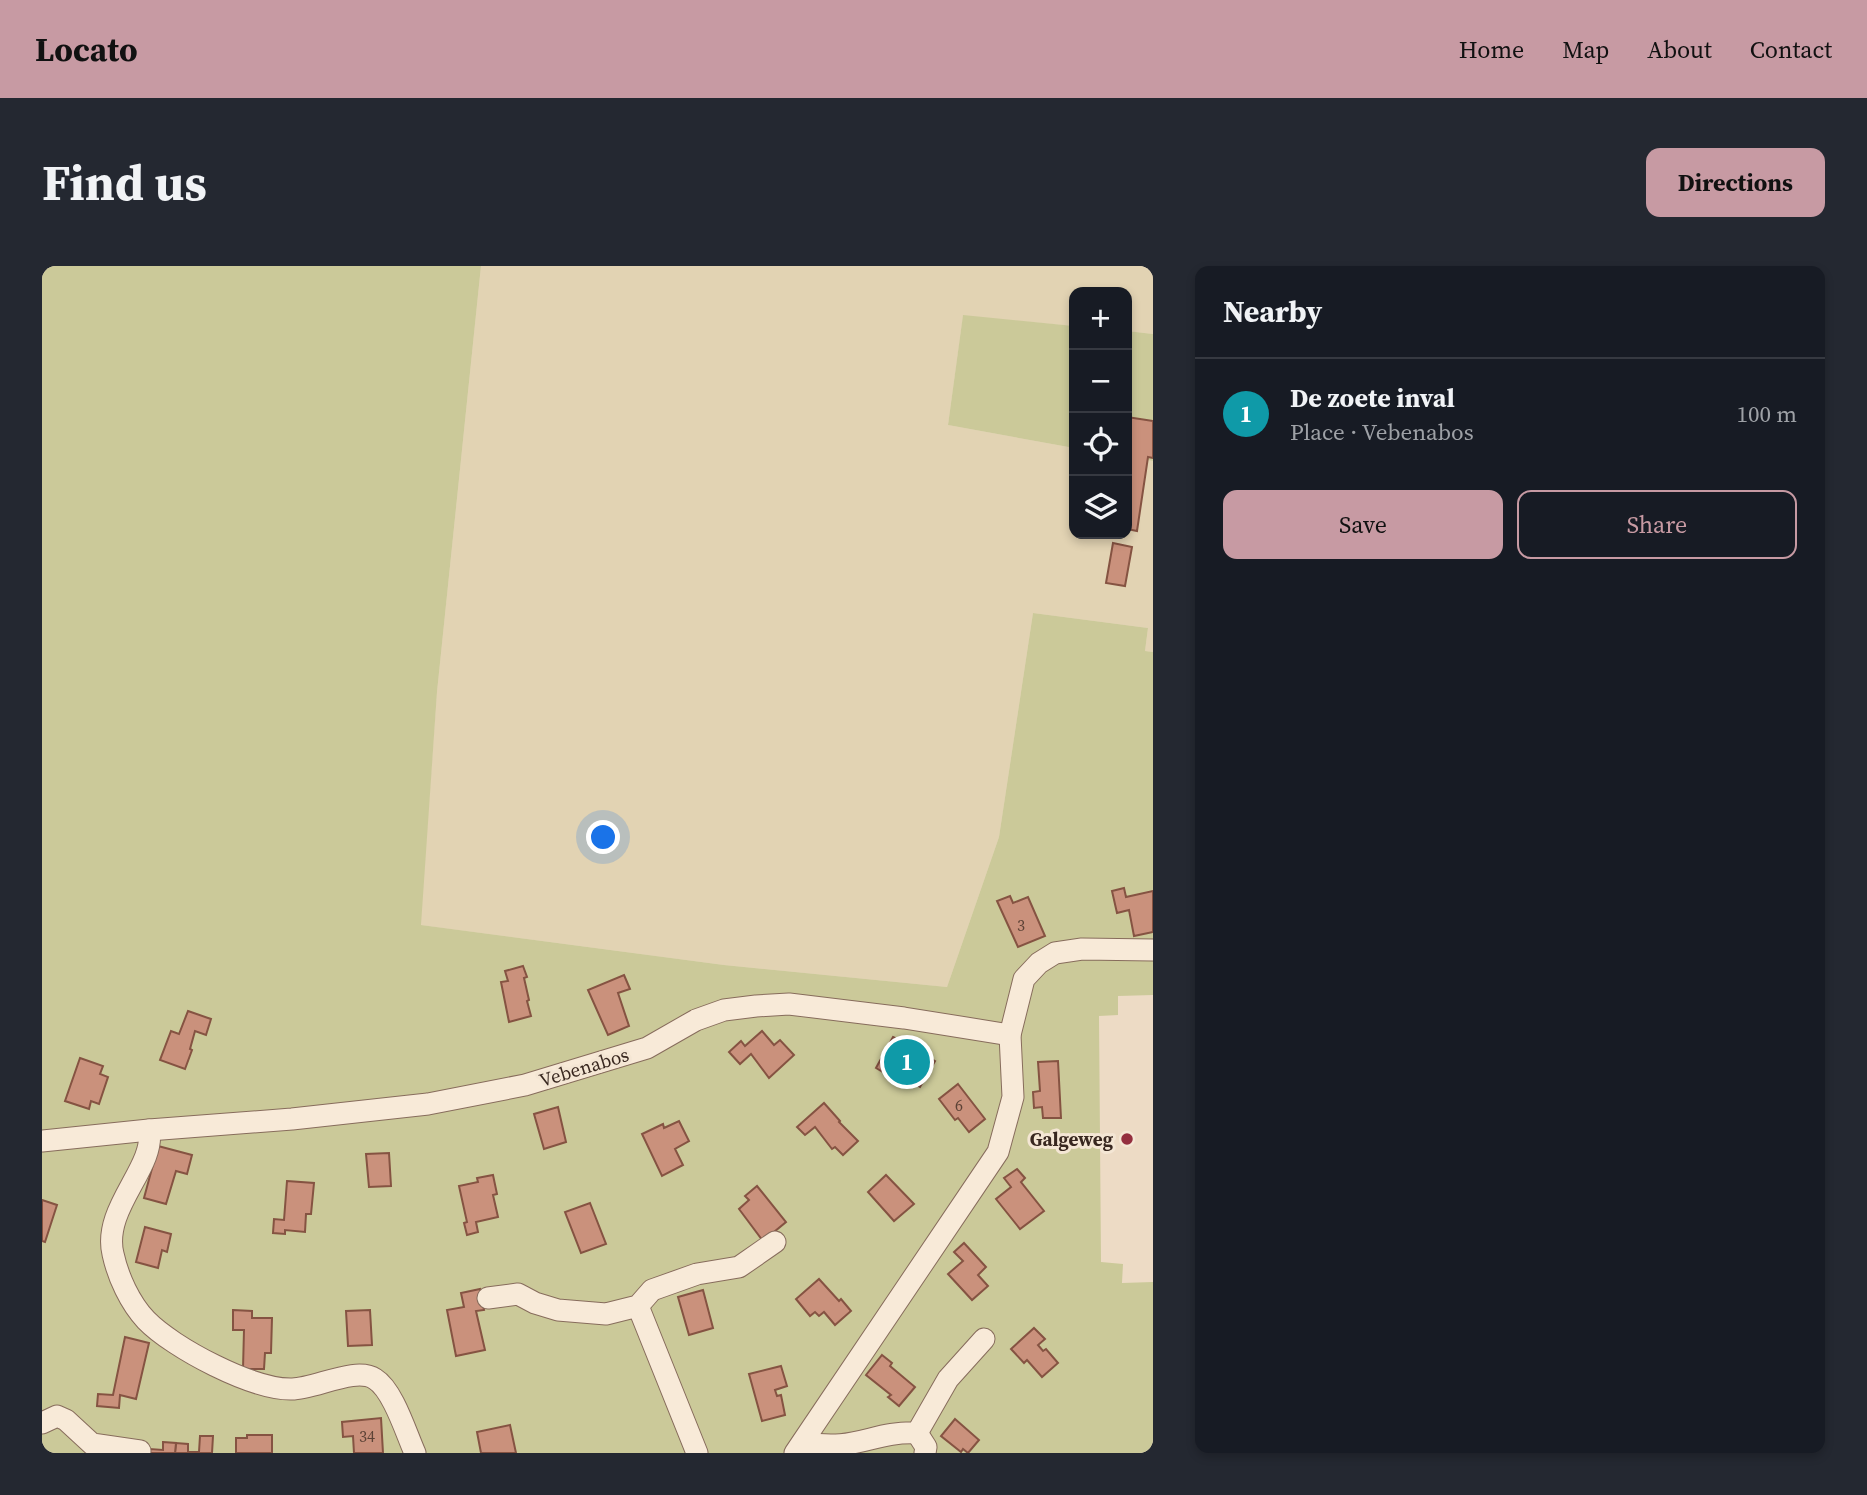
<!DOCTYPE html>
<html lang="en">
<head>
<meta charset="utf-8">
<style>
	body { margin:0; font-family:"Source Serif 4",serif; background:#242831; color:#f1f3f6 }
	.controls { position:absolute; right:21px; top:21px; display:grid; overflow:hidden; border-radius:14px; box-shadow:0 4px 10px #0003 }
	.controls button { width:63px; height:63px; display:grid; place-items:center; padding:0; border:0; border-bottom:2px solid #363941; background:#171b24; color:#f1f3f6; font:35px sans-serif }
	.you { position:absolute; left:562px; top:572px; width:24px; height:24px; margin:-18px; border:5px solid #fff; border-radius:50%; background:#1a73e8; box-shadow:0 0 0 10px #1a73e833 }
	.badge { display:grid; place-items:center; width:46px; height:46px; border-radius:50%; background:#c79aa3; color:#fff; font-size:23px; font-weight:700 }
	.pin { position:absolute; translate:-50% -50%; border:4px solid #fff; box-shadow:0 2px 7px #0006 }
	.list { margin:0; padding:0; list-style:none }
	h2 { display:flex; justify-content:space-between; align-items:center; height:91px; margin:0; padding:0 28px; font-size:30px }
	h2 small { font-size:23px; font-weight:400; color:#9ea1a6 }
	.list li { display:grid; grid-template-columns:46px 1fr auto; gap:21px; align-items:center; box-sizing:border-box; height:112px; padding:0 28px; border-top:2px solid #363941 }
	.list b { display:block; font-size:26px; white-space:nowrap }
	.list p { margin:0; font-size:23px; white-space:nowrap; color:#9ea1a6 }
	.list em { font-size:23px; font-style:normal; color:#9ea1a6 }
	.actions { display:flex; gap:14px; padding:21px 28px }
	.actions a { flex:1; padding:16px 0; border:2px solid #c79aa3; border-radius:14px; text-align:center; font-size:24px; color:#c79aa3 }
	.actions .main { background:#c79aa3; color:#111 }
	.icon { flex:none; width:38px; height:38px; fill:none; stroke:currentColor; stroke-width:2; stroke-linecap:round; stroke-linejoin:round }
	.map { position:relative; flex:none; width:1111px; height:1187px; overflow:hidden; border-radius:14px }
	header { display:flex; align-items:center; gap:42px; box-sizing:border-box; height:98px; padding:0 35px; background:#c79aa3; color:#111 }
	header strong { font-size:33px }
	nav { display:flex; gap:38px; margin-inline-start:auto; font-size:24px }
	.intro { display:flex; align-items:center; justify-content:space-between; box-sizing:border-box; height:168px; padding:0 42px }
	h1 { margin:0; font-size:49px }
	.button { padding:18px 32px; border-radius:14px; background:#c79aa3; color:#111; font-size:24px; font-weight:700 }
	main { display:flex; gap:42px; padding:0 42px }
	aside { flex:1; background:#171b24; border-radius:14px; box-shadow:0 4px 10px #0003 }
	.map>svg:first-child { display:block }
	.farmland { fill:#e2d3b3 }
	.green { fill:#cbc999 }
	.building { fill:#ca917c; stroke:#855342; stroke-width:2 }
	.lines { fill:none; stroke-linecap:round; stroke-linejoin:round }
	.minor-casing { stroke:#876c5c; stroke-width:23 }
	.minor { stroke:#f8ead8; stroke-width:21 }
	.poi-dot { fill:#942e3e; stroke:#f4e6d4; stroke-width:2.5 }
	.labels { text-anchor:middle; stroke-width:6; stroke-linejoin:round; paint-order:stroke }
	.number-label { font-size:16px; fill:#5c4236 }
	.street-label { font-size:19px; fill:#38271f; stroke:#f4e6d4 }
	.poi-label { font-size:19px; font-weight:bold; fill:#38271f; stroke:#f4e6d4; text-anchor:end }
</style>
</head>
<body>
<header>
<strong>Locato</strong>
<nav><a>Home</a><a>Map</a><a>About</a><a>Contact</a></nav>
</header>
<div class="intro"><h1>Find us</h1><a class="button">Directions</a></div>
<main>
<div class="map">
<svg width="1111" height="1187" viewBox="0 0 1111 1187">
	<rect width="100%" height="100%" fill="#eddbc5"/>
	<path class="farmland" d="M439 0H1111V68L1085 65V26H1032V60L921 50 906 159 1032 182V268H1085V191L1111 195V386L1103 385 1106 362 991 347 957 571 905 721 682 699 378 659 395 426Z"/>
	<g class="green">
		<path d="M0 0H439L395 426 379 659 682 699 905 721 957 571 991 347 1106 362 1103 385 1111 386V729L1076 730V749L1057 750 1059 996 1081 998 1080 1017 1111 1016V1187H0Z"/>
		<path d="M921 49 1032 60V182L906 159Z"/>
		<path d="M1085 65 1111 68V195L1085 191Z"/>
	</g>
	<g class="building">
		<path d="M1085 151 1111 155V192L1106 191 1095 265 1085 263Z"/>
		<path d="M1071 277 1090 281 1083 320 1064 317Z"/>
		<path d="M1082 622 1084 631 1111 625V666L1092 670 1087 644 1075 647 1070 625Z"/>
		<path d="M968 630 971 637 986 631 1003 670 976 681 955 635Z"/>
		<path d="M481 700 485 711 482 712 487 734 485 735 489 750 467 756 459 716 466 715 463 705Z"/>
		<path d="M582 709 588 723 576 727 587 760 566 769 546 724Z"/>
		<path d="M146 745 169 753 164 769 153 765 148 783 150 784 143 803 118 794 129 765 137 768Z"/>
		<path d="M720 765 732 779 738 774 752 789 727 812 709 788 698 798 687 786 699 775 703 780Z"/>
		<path d="M851 771 873 783 875 778 879 780 876 785 893 795 878 821 861 811 864 806 850 798 844 808 834 802Z"/>
		<path d="M38 792 61 800 58 808 66 811 57 838 49 835 47 843 23 835Z"/>
		<path d="M1016 795 1019 852H1001L1000 841 992 842 991 826 998 825 996 796Z"/>
		<path d="M916 818 943 853 927 866 916 852 913 854 897 833Z"/>
		<path d="M782 837 798 855 797 856 816 875 801 889 793 881 790 883 773 861 763 869 755 861Z"/>
		<path d="M516 841 524 876 502 883 492 848Z"/>
		<path d="M637 855 647 875 633 883 641 899 620 910 600 868 621 858 622 862Z"/>
		<path d="M116 880 150 889 145 908 134 905 124 938 102 932Z"/>
		<path d="M347 887 349 920 327 921 324 888Z"/>
		<path d="M975 903 983 912 979 916 1002 945 978 963 954 933 969 921 962 912Z"/>
		<path d="M451 909 455 928 451 929 456 951 434 956 436 966 425 969 422 957 425 956 417 920 436 916 435 912Z"/>
		<path d="M844 909 872 938 852 955 826 926Z"/>
		<path d="M245 915 272 917 269 948H264L263 966 243 964V968L231 967 232 953 242 954Z"/>
		<path d="M715 920 744 956 721 975 697 943 707 934 703 930Z"/>
		<path d="M0 934 15 939 3 976 0 975Z"/>
		<path d="M548 937 564 978 539 987 523 946Z"/>
		<path d="M103 961 129 968 125 986 120 984 116 1002 94 996Z"/>
		<path d="M922 977 944 1001 936 1009 946 1020 930 1034 906 1008 921 995 912 986Z"/>
		<path d="M777 1013 797 1035 799 1033 809 1045 793 1059 782 1046 777 1050 773 1046 768 1050 754 1033Z"/>
		<path d="M438 1023 442 1044 434 1045 443 1084 414 1090 405 1044 422 1041 419 1027Z"/>
		<path d="M661 1024 671 1062 647 1069 636 1031Z"/>
		<path d="M191 1044 210 1045V1052H230L229 1087H223L222 1103H201L202 1064H191Z"/>
		<path d="M328 1044 330 1079 306 1080 304 1045Z"/>
		<path d="M992 1062 1003 1073 996 1079 1001 1085 1004 1083 1016 1097 1000 1111 985 1094 982 1097 969 1083Z"/>
		<path d="M83 1071 107 1077 94 1133 78 1129 77 1142 55 1140 56 1128 71 1129Z"/>
		<path d="M840 1089 850 1097 848 1100 873 1121 857 1140 846 1131 849 1129 824 1109Z"/>
		<path d="M739 1100 745 1120 733 1124 735 1130 739 1129 743 1149 720 1155 707 1108Z"/>
		<path d="M339 1152 341 1187H312L311 1170 301 1171 300 1156Z"/>
		<path d="M913 1153 937 1174 926 1187 921 1183 919 1186 899 1170Z"/>
		<path d="M468 1159 474 1187H439L435 1166Z"/>
		<path d="M205 1169H230V1187H194V1172H205Z"/>
		<path d="M158 1170H171L170 1187H133L134 1177 146 1178V1186H157Z"/>
		<path d="M121 1176 134 1177 133 1187H108V1183L121 1184Z"/>
	</g>
	<g class="lines">
		<defs>
			<g id="minor">
				<path d="M107 864C114 901 60 942 71 988 76 1011 88 1037 104 1054 131 1082 211 1124 250 1123 273 1123 314 1100 333 1113 351 1124 364 1167 373 1187"/>
				<path d="M0 875 107 864 250 853 386 838 483 819 605 782 654 754 682 744 714 740 747 738 862 752 968 769"/>
				<path d="M446 1032 476 1028 493 1037 516 1044 564 1048 596 1040 610 1024 655 1008 697 1001 733 976"/>
				<path d="M596 1040 655 1187"/>
				<path d="M0 1157 15 1150 24 1154 50 1178 98 1185"/>
				<path d="M875 1167 884 1181 883 1187"/>
				<path d="M761 1176C813 1187 830 1165 875 1167L906 1113 942 1073"/>
				<path d="M753 1187 956 886 971 831 968 769 982 713 997 697 1013 687 1040 683 1111 684"/>
			</g>
		</defs>
		<use href="#minor" class="minor-casing"/>
		<use href="#minor" class="minor"/>
	</g>
	<circle class="poi-dot" cx="1085" cy="873" r="7"/>
	<g class="labels">
		<g class="number-label">
			<text x="979" y="665">3</text>
			<text x="917" y="845">6</text>
			<text x="325" y="1176">34</text>
		</g>
		<g class="street-label">
			<text transform="translate(542 801) rotate(-17)" y="7">Vebenabos</text>
		</g>
		<g class="poi-label">
			<text x="1071" y="880">Galgeweg</text>
		</g>
	</g>
</svg>
<div class="controls">
<button>+</button>
<button>−</button>
<button><svg class="icon" aria-label="locate" viewBox="0 0 24 24"><circle cx="12" cy="12" r="6"/><path d="M12 2v4M12 18v4M2 12h4M18 12h4"/></svg></button>
<button><svg class="icon" aria-label="layers" viewBox="0 0 24 24"><path d="M12 4l9 5-9 5-9-5zM3 14l9 5 9-5"/></svg></button>
</div>
<div class="you"></div>
<div class="pin badge" style="left:865px;top:796px;background:#0f9aa8">1</div>
</div>
<aside>
<h2>Nearby<small></small></h2>
<ul class="list">
<li><span class="badge" style="background:#0f9aa8">1</span><div><b>De zoete inval</b><p>Place · Vebenabos</p></div><em>100 m</em></li>
</ul>
<div class="actions"><a class="main">Save</a><a>Share</a></div>
</aside>
</main>
</body>
</html>
